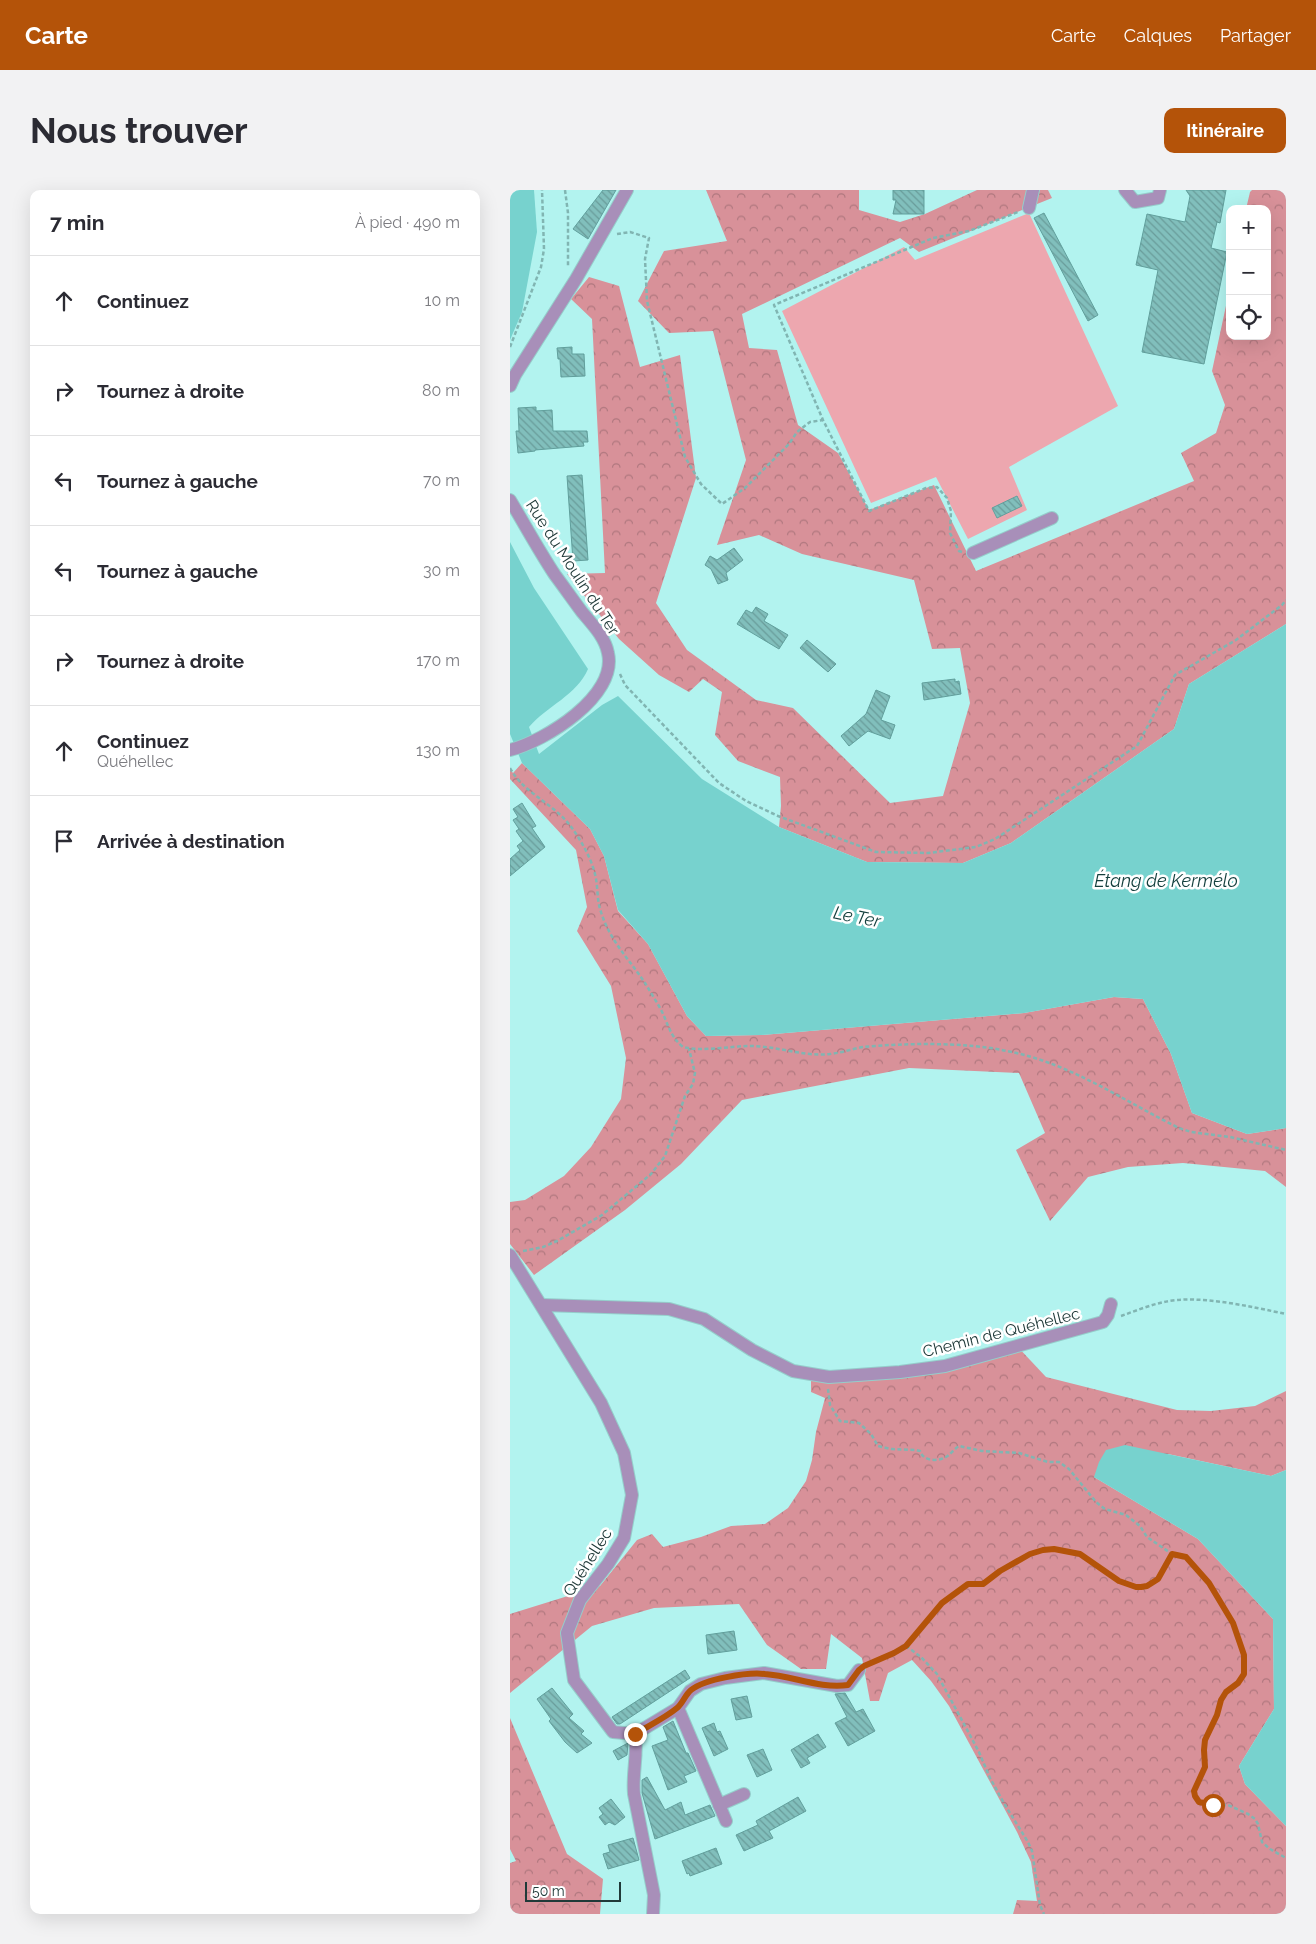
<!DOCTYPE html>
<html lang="fr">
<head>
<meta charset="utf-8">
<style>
	body { margin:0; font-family:Raleway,sans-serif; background:#f2f2f3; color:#2b2b33 }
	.controls { position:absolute; right:15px; top:15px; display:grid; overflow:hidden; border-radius:10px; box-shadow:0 5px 20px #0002 }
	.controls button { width:45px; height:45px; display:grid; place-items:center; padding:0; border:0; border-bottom:1px solid #e1e1e2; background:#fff; color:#2b2b33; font:25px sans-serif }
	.scale { position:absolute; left:15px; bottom:12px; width:96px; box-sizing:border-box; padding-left:5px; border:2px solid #203a39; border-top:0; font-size:14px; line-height:18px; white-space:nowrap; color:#203a39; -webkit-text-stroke:4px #fff; paint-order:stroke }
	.stop { position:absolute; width:15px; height:15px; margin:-11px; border:4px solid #b45309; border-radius:50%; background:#fff }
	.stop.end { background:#b45309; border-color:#fff; box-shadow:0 1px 5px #0008 }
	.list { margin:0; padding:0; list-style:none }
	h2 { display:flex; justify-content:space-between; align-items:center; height:65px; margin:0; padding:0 20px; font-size:21px }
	h2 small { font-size:16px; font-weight:400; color:#7c7c81 }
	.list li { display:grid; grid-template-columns:32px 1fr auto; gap:15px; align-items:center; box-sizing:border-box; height:90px; padding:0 20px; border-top:1px solid #e1e1e2 }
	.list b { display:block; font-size:19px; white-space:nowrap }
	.list p { margin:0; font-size:16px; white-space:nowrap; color:#7c7c81 }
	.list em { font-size:16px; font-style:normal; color:#7c7c81 }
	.icon { flex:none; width:28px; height:28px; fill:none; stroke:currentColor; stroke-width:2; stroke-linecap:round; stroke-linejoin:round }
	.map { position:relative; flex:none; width:776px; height:1724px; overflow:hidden; border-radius:10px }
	header { display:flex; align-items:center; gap:30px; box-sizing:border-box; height:70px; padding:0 25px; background:#b45309; color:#fff }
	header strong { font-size:24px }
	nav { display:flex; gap:28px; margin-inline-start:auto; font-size:18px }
	.intro { display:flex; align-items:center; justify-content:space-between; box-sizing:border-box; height:120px; padding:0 30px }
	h1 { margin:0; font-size:35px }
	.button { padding:12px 22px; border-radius:10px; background:#b45309; color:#fff; font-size:18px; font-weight:700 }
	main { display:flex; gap:30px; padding:0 30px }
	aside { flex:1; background:#fff; border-radius:10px; box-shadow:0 5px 20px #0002 }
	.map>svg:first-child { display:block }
	.forest { fill:url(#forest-crowns) }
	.pitch { fill:#eda7af }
	.water { fill:#77d2ce }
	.building { fill:url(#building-back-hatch); stroke:#619f9c }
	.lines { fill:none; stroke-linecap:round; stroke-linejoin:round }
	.minor-casing { stroke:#95cecb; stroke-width:14 }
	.tertiary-casing { stroke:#95cecb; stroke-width:14 }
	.path { stroke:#81b5b2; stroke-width:2.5; stroke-dasharray:4 2.5; stroke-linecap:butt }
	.minor { stroke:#a88fb9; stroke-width:12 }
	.tertiary { stroke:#a88fb9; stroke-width:12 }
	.route { stroke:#b45309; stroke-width:6 }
	.labels { text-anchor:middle; stroke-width:5; stroke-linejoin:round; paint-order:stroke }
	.street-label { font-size:16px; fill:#203a39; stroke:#fff }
	.water-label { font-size:18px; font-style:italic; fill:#133f3d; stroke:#fff }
</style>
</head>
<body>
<header>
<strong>Carte</strong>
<nav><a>Carte</a><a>Calques</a><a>Partager</a></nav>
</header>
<div class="intro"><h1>Nous trouver</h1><a class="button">Itinéraire</a></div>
<main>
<aside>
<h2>7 min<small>À pied · 490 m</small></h2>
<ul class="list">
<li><svg class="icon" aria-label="ahead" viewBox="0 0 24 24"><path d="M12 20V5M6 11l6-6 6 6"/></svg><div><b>Continuez</b></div><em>10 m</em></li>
<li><svg class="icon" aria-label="right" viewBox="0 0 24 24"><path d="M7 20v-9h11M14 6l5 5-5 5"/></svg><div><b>Tournez à droite</b></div><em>80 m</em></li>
<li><svg class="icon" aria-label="left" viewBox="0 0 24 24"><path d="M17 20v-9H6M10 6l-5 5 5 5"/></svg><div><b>Tournez à gauche</b></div><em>70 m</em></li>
<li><svg class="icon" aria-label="left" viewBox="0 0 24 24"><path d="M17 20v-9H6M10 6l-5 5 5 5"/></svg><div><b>Tournez à gauche</b></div><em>30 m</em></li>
<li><svg class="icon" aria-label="right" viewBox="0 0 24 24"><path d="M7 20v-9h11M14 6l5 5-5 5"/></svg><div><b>Tournez à droite</b></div><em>170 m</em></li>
<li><svg class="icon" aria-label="ahead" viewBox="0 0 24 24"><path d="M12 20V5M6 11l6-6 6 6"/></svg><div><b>Continuez</b><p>Quéhellec</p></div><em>130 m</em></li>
<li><svg class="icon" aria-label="arrive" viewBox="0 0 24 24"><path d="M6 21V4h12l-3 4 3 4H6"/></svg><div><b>Arrivée à destination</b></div></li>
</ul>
</aside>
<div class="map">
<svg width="776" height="1724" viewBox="0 0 776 1724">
	<defs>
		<pattern id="forest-crowns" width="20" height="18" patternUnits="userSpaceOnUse" patternTransform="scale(1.25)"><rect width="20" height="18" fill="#d89199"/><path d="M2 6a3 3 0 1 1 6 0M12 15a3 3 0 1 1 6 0" fill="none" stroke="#af777e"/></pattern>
		<pattern id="building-back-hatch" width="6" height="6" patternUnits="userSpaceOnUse" patternTransform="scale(1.25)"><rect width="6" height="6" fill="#81bfbc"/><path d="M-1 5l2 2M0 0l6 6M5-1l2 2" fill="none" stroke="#699c9a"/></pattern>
	</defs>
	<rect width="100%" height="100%" fill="#b2f3ef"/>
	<g class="forest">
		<path d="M196 0H349V20L390 32 415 24 467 0H538L542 8 409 62 390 48 232 124 239 158 267 160 288 235 328 263 359 320 424 295 466 381 684 291 671 263 706 243 715 215 702 181 720 97V146H757V19H736L740 2 742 0H776V434L679 494 664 539 501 653 453 673 357 672 269 637 271 616 270 587 228 571 205 545 212 502 193 489 179 502 149 485 109 449 57 384 95 383 82 129 61 109 79 87 109 96 130 177 170 165 186 288 146 413 177 460 246 510 283 518 380 613 433 606 460 513 450 458 422 459 404 390 292 364 249 345 207 355 236 270 203 141 159 143 128 111 154 61 217 51Z"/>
		<path d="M12 573 80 639 94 666 108 721 138 754 177 826 196 846 251 845 514 823 604 807 633 809 661 864 682 923 737 944 776 938V997L755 981 673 973 618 977 578 987 540 1031 506 960 535 943 509 883 399 878 232 910 171 974 115 1020 24 1085 0 1054V1012L15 1010 54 986 81 957 111 909 116 868 101 796 67 741 77 717 66 660 0 589V579L3 583Z"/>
		<path d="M505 1154 536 1187 667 1220 701 1221 745 1216 776 1201V1280L761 1286 658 1264 584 1287 688 1349 763 1429 764 1519 729 1576 735 1594 776 1636V1724H503L507 1710 527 1711 521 1672 507 1642 439 1516 421 1491 402 1470 378 1483 369 1511H360L352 1468 321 1444 316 1479H291L257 1455 229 1414 144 1418 82 1436 0 1503V1424L90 1396 127 1350 142 1344 153 1357 191 1347 221 1336 255 1334 278 1318 296 1291 302 1270 306 1242 315 1208 301 1202V1186L390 1182Z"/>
		<path d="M0 1528 57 1664 93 1689 90 1724H0V1673L6 1671 0 1659Z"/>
	</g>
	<path class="pitch" d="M519 23 608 216 499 277 517 320 458 349 426 287 361 313 272 121 394 57 405 70Z"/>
	<g class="water">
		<path d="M0 0H24L27 42 12 122 0 150Z"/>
		<path d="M0 352 24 398 78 479C67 505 37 516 19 537L29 564 92 515 108 506 192 589 269 637 357 672 453 673 501 653 664 539 679 494 776 434V938L737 944 682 923 661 864 633 809 604 807 514 823 251 845 196 846 177 826 138 754 108 720 94 666 80 639 12 573 0 544Z"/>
		<path d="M615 1255 761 1286 776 1280V1636L735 1594 729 1576 764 1519 763 1429 688 1349 584 1287 589 1272 596 1260Z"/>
	</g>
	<g class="building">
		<path d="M93 0H106L78 49 63 39Z"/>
		<path d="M383 0H414V24H383L386 10H383Z"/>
		<path d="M676 0H716L710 33 707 32 701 58 717 62 694 174 632 162 648 80 626 75 637 24 675 32 680 6Z"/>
		<path d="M534 23 588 125 578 131 524 28Z"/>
		<path d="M62 157V164H74L75 186 51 187 50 169H48L47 158Z"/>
		<path d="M26 217V221L42 220 43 241H77L78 252H73L74 256 25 260V261L8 263 6 241H9L8 218Z"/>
		<path d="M72 285 78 370 63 371 57 286Z"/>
		<path d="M507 306 512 316 487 328 482 318Z"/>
		<path d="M44 343 51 354 43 360 36 349Z"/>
		<path d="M224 358 233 370 216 383 218 390 208 394 201 379 195 375 200 366 207 370Z"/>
		<path d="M246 417 258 424 254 431 278 445 269 459 227 434 236 420 242 423Z"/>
		<path d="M297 450 326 474 318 482 290 458Z"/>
		<path d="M445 489V492L449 491 451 504 414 510 412 493Z"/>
		<path d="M366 500 380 506 371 530 385 535 380 549 358 541 339 556 331 546 356 524Z"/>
		<path d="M12 613 26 636 22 638 35 657 0 686V669L10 660 7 656 13 651 6 641 9 639 3 630 8 627 3 619Z"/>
		<path d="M224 1441 227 1460 198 1464 196 1445Z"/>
		<path d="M175 1480 180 1488 110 1534H107L102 1527Z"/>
		<path d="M42 1498 63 1524 59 1528 74 1541 71 1544 82 1553 67 1563 55 1552 39 1531 41 1529 27 1509Z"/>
		<path d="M335 1503 346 1522 353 1519 365 1541 338 1556 325 1533 337 1527 325 1504Z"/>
		<path d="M237 1506 242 1527 226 1530 221 1509Z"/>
		<path d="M163 1531 176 1563H178L186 1581 174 1586 177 1592 158 1600 142 1556 158 1550 153 1537Z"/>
		<path d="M204 1533 207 1542 210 1541 218 1559 204 1566 192 1538Z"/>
		<path d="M308 1544 316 1557 297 1568 300 1573 291 1578 281 1560Z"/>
		<path d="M118 1553 117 1565 108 1570 103 1561Z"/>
		<path d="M253 1559 262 1580 247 1587 237 1565Z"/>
		<path d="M137 1587 155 1620 171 1612 175 1625 200 1615 205 1626 145 1649 132 1603V1590Z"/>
		<path d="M288 1607 296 1621 259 1641 263 1648 234 1661 226 1645 248 1635 246 1631Z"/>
		<path d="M101 1609 115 1627 105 1635 99 1632 95 1635 89 1627 93 1624 89 1618Z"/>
		<path d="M123 1648 129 1670 98 1679 93 1664 100 1662 98 1655Z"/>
		<path d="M206 1658 212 1674 180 1686 179 1683 177 1684 172 1671Z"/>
	</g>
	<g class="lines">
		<defs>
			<g id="minor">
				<path d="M615 0 625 12 648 8 650 0"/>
				<path d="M519 18 523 0"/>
				<path d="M463 363 542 328"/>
				<path d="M0 1065 91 1213 114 1263 122 1305 114 1348 98 1374 70 1410 57 1443 64 1490 103 1542 125 1544C128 1565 122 1583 124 1604L144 1705 143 1724"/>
				<path d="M32 1115 159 1119 194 1129 242 1160 283 1181 319 1187 390 1182 435 1176 593 1132 598 1125 601 1114"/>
				<path d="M168 1518 216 1631"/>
				<path d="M125 1544 168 1518 180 1501 191 1494 215 1488 254 1483 327 1496 338 1495 349 1480"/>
				<path d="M209 1615 234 1604"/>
			</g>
			<g id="tertiary">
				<path d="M0 196 5 185 66 89 117 0"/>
				<path d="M0 310C15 335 29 361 45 385 54 397 63 410 72 422 82 434 95 447 98 463 108 506 35 551 0 560"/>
			</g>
		</defs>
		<use href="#minor" class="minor-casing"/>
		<use href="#tertiary" class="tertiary-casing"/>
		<g class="path">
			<path d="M55 0 58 23V76"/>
			<path d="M107 44 120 42 139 48 135 69 137 111 175 267 191 294 212 314 235 298 279 254 287 242 300 232 313 230"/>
			<path d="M0 157 31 77 34 59 32 0"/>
			<path d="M452 362 449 361 440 343 441 321 437 308 427 297 416 298 359 321 313 230 264 115 423 48 459 41 508 22"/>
			<path d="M110 484 115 495 209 593 236 611 268 626 366 662 418 663 466 657 485 649 627 556 665 485 726 450 772 415 776 410"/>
			<path d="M0 578C14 604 44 613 62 638 72 652 83 671 86 689 88 700 87 711 91 722 100 751 119 769 135 793 141 803 149 815 154 826 159 838 162 848 173 857 194 862 219 856 241 856 267 856 294 867 320 864 331 863 342 859 353 857 394 853 457 852 497 861 560 873 612 910 669 938L681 942 720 947 776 960"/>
			<path d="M13 1061 33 1057 47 1051 92 1025 141 984 155 966 175 906 183 894 185 883 179 859"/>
			<path d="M611 1126C625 1121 640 1115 654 1112 688 1104 742 1117 776 1124"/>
			<path d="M318 1199 320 1215 330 1231 349 1233 361 1244 368 1256 381 1259 406 1260 410 1261C413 1271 427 1272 436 1267 440 1265 444 1259 449 1256L472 1261 509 1263 538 1272H549L559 1279 586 1312 595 1319 616 1325 630 1336 637 1347 662 1364 676 1367 699 1393 723 1433 734 1465 735 1475 734 1484 728 1493 717 1501 711 1510 707 1525 695 1550 694 1560 695 1577 684 1601 685 1606 689 1612 696 1614 718 1615 738 1624 745 1629 748 1634 752 1652 760 1659 776 1668"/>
			<path d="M396 1456 411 1467 427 1484 469 1562 480 1588 495 1615 518 1652 522 1661 530 1715 534 1724"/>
			<path d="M360 1474 396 1456 432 1413 457 1394C471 1397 478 1389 488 1383 504 1371 527 1357 547 1360 554 1361 563 1361 570 1364 591 1372 626 1417 649 1388 654 1381 658 1372 662 1364"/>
		</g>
		<use href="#minor" class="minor"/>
		<use href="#tertiary" class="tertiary"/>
	</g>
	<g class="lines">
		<path class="route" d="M125 1544C138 1536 155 1528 167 1518 173 1513 175 1505 181 1500 195 1489 237 1482 255 1484 283 1486 310 1499 338 1495L349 1480 354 1476 384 1463 396 1456 432 1413 458 1394H473L490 1381 520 1364 533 1360 544 1359 570 1364 609 1391 626 1397H631L637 1396 648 1389 662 1364 676 1367 699 1393 723 1433 734 1465V1484L728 1493 716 1502 711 1510 707 1525 695 1550 694 1560 695 1577 684 1601 685 1606 689 1612 703 1615"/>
	</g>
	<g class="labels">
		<g class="street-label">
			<text transform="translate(63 377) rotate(57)" y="6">Rue du Moulin du Ter</text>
			<text transform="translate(491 1142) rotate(-14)" y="6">Chemin de Quéhellec</text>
			<text transform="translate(77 1372) rotate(-58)" y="6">Quéhellec</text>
		</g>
		<g class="water-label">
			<text x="656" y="697">Étang de Kermélo</text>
			<text transform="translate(347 727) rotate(11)" y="6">Le Ter</text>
		</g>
	</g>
</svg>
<div class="controls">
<button>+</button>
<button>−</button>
<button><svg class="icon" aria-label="locate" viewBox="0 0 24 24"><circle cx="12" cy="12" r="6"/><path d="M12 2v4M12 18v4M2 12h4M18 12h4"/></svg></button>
</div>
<div class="scale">50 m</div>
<div class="stop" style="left:703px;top:1615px"></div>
<div class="stop end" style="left:125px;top:1544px"></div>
</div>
</main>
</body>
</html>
